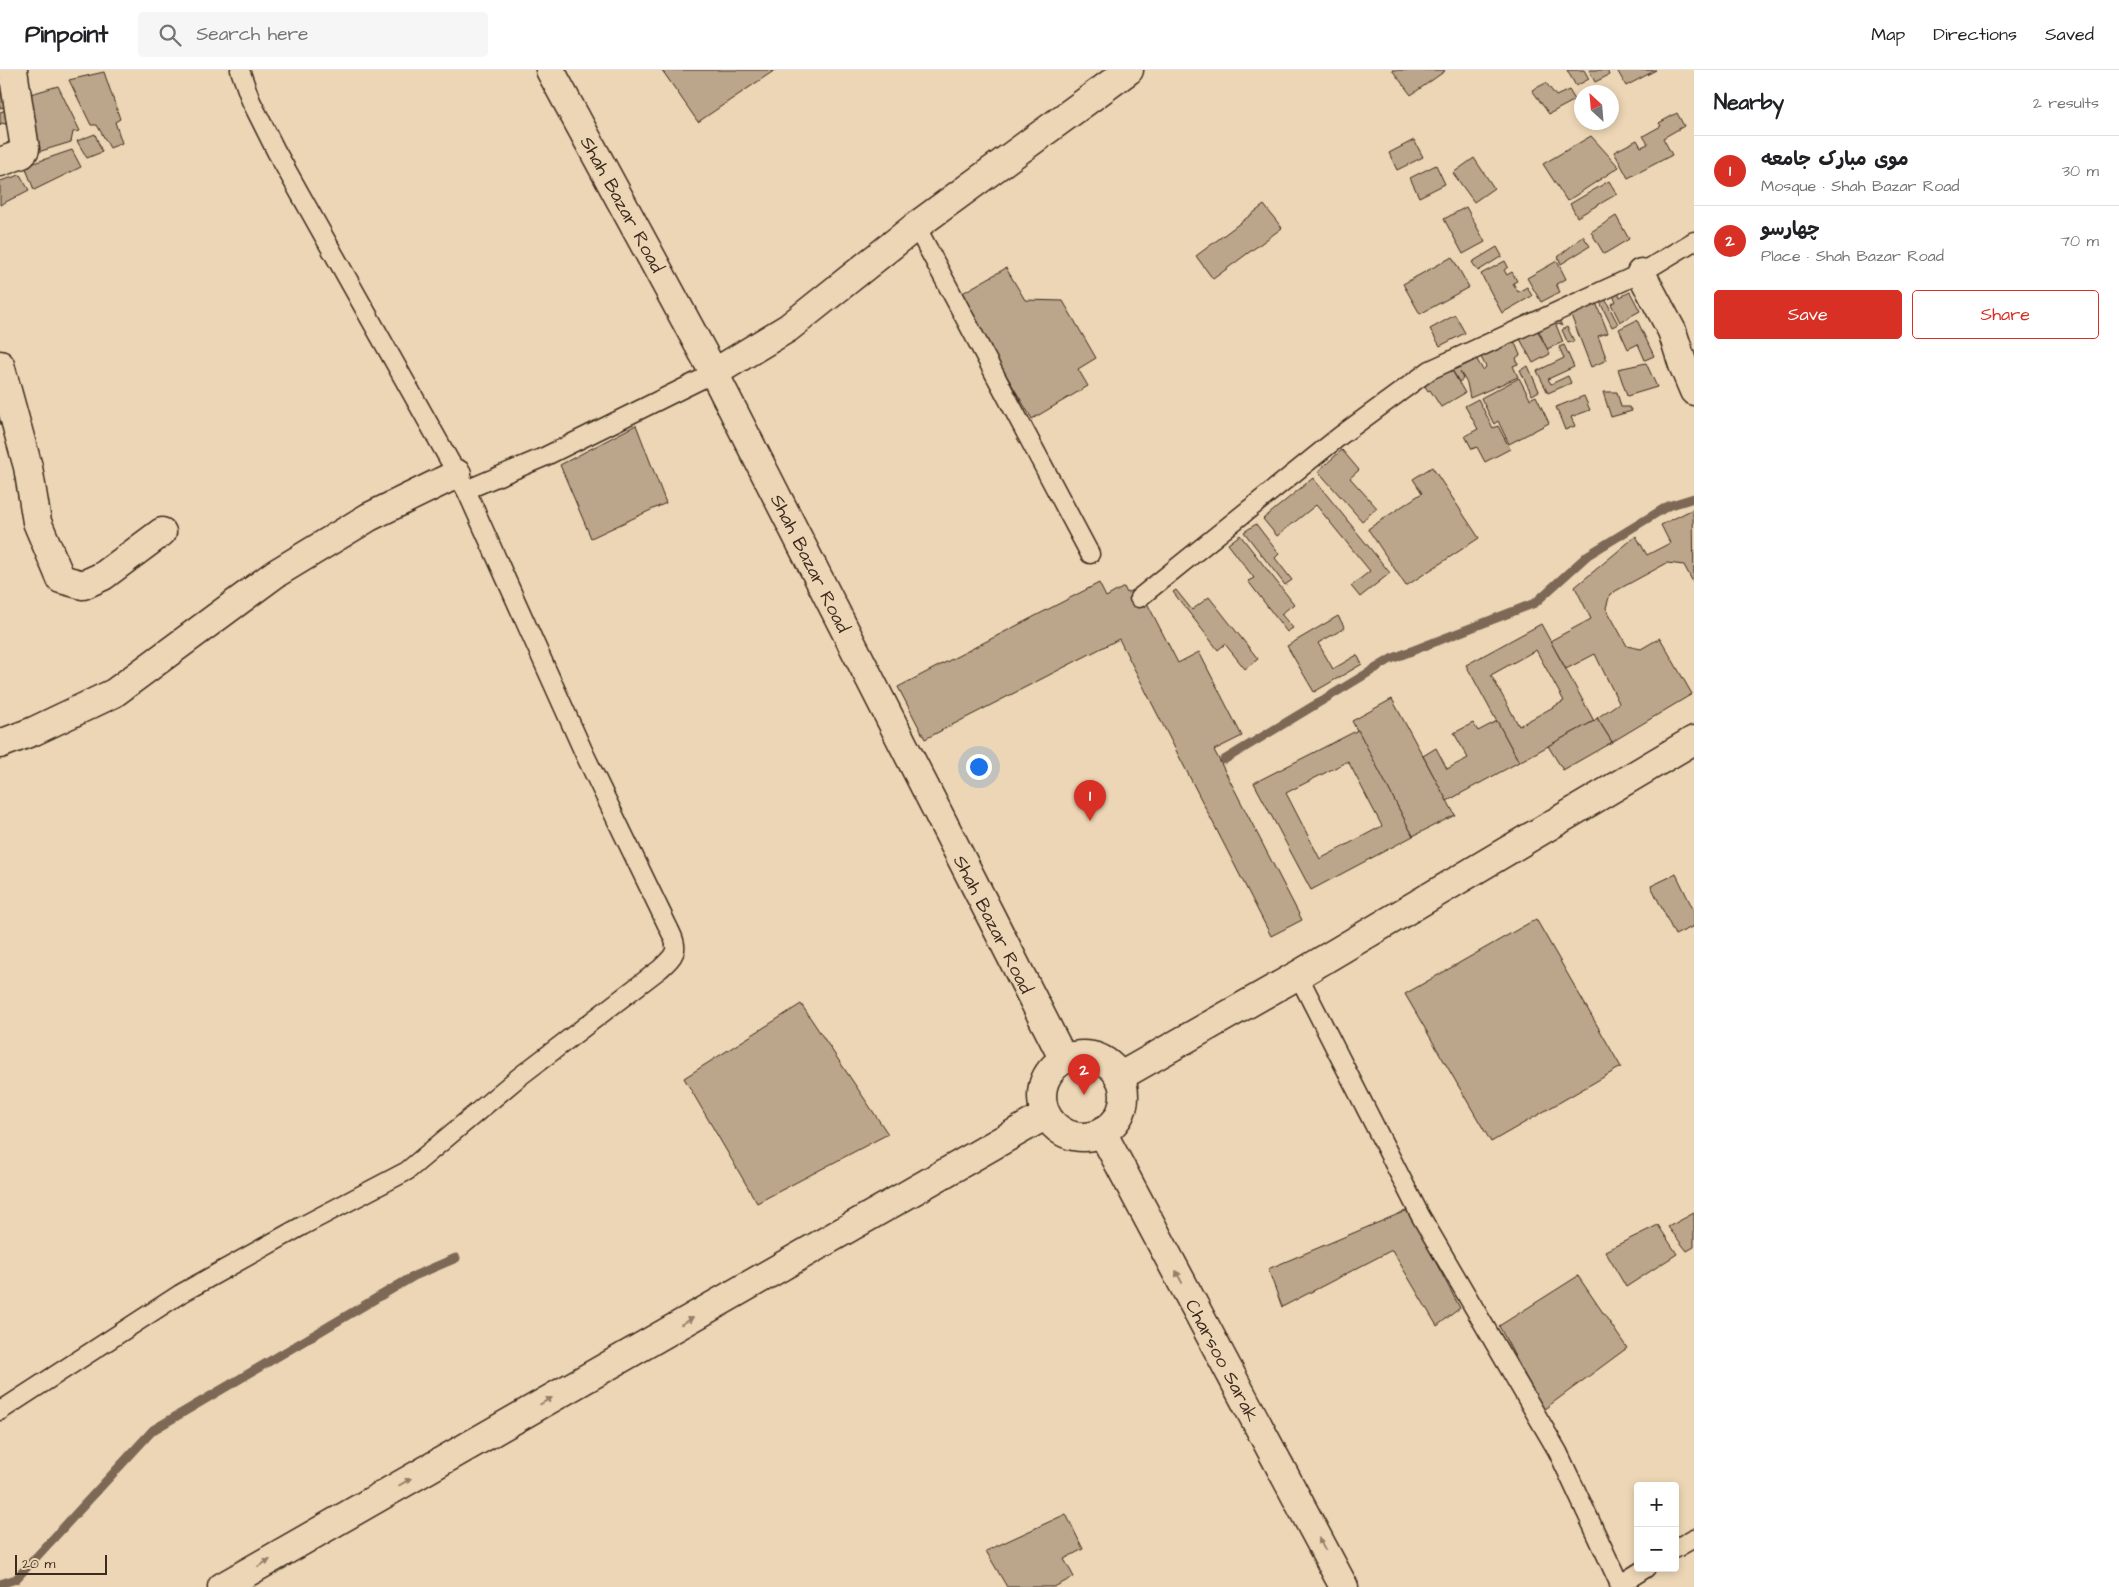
<!DOCTYPE html>
<html lang="en">
<head>
<meta charset="utf-8">
<style>
	body { margin:0; font-family:"Architects Daughter","Playpen Sans Arabic",sans-serif; background:#f6f6f6; color:#202124 }
	.controls { position:absolute; right:15px; bottom:15px; display:grid; overflow:hidden; border-radius:5px; box-shadow:0 2px 8px #0003 }
	.controls button { width:45px; height:45px; display:grid; place-items:center; padding:0; border:0; border-bottom:1px solid #e0e0e0; background:#fff; color:#202124; font:25px sans-serif }
	.compass { position:absolute; left:1574px; top:15px; width:45px; height:45px; border-radius:50%; background:#fff; box-shadow:0 2px 8px #0003; rotate:334deg }
	.scale { position:absolute; left:15px; bottom:12px; width:92px; box-sizing:border-box; padding-left:5px; border:2px solid #3b2a1e; border-top:0; font-size:14px; line-height:18px; white-space:nowrap; color:#3b2a1e; -webkit-text-stroke:4px #ecd6b5; paint-order:stroke }
	.you { position:absolute; left:978px; top:696px; width:18px; height:18px; margin:-12px; border:4px solid #fff; border-radius:50%; background:#1a73e8; box-shadow:0 0 0 8px #1a73e833 }
	.badge { display:grid; place-items:center; width:32px; height:32px; border-radius:50%; background:#d93025; color:#fff; font-size:16px; font-weight:700 }
	.pin { position:absolute; translate:-50% -41px; filter:drop-shadow(0 1px 2px #0008) }
	.pin::after { content:''; position:absolute; top:26px; width:18px; height:15px; background:inherit; clip-path:polygon(0 0,100% 0,50% 100%) }
	.list { margin:0; padding:0; list-style:none }
	h2 { display:flex; justify-content:space-between; align-items:center; height:65px; margin:0; padding:0 20px; font-size:21px }
	h2 small { font-size:16px; font-weight:400; color:#757577 }
	.list li { display:grid; grid-template-columns:32px 1fr auto; gap:15px; align-items:center; box-sizing:border-box; height:70px; padding:0 20px; border-top:1px solid #e0e0e0 }
	.list b { display:block; font-size:19px; white-space:nowrap }
	.list p { margin:0; font-size:16px; white-space:nowrap; color:#757577 }
	.list em { font-size:16px; font-style:normal; color:#757577 }
	.actions { display:flex; gap:10px; padding:15px 20px }
	.actions a { flex:1; padding:11px 0; border:1px solid #d93025; border-radius:5px; text-align:center; font-size:18px; color:#d93025 }
	.actions .main { background:#d93025; color:#fff }
	.icon { flex:none; width:28px; height:28px; fill:none; stroke:currentColor; stroke-width:2; stroke-linecap:round; stroke-linejoin:round }
	.map { position:relative; flex:none; width:1694px; height:1517px; overflow:hidden }
	header { display:flex; align-items:center; gap:30px; box-sizing:border-box; height:70px; padding:0 25px; background:#fff; border-bottom:1px solid #e0e0e0 }
	header strong { font-size:24px }
	nav { display:flex; gap:28px; margin-inline-start:auto; font-size:18px }
	.search { width:350px; height:45px; background:#f6f6f6; display:flex; align-items:center; gap:12px; box-sizing:border-box; padding:0 18px; border-radius:5px; color:#757577; font-size:19px }
	main { display:flex }
	aside { flex:1; background:#fff }
	.map>svg:first-child { display:block }
	.lines { fill:none; stroke-linecap:round; stroke-linejoin:round }
	.stream { stroke:#7c6855; stroke-width:9 }
	.building { fill:#bba68b; stroke:#3b2a1e; fill-rule:evenodd }
	.service-casing { stroke:#3b2a1e; stroke-width:21 }
	.minor-casing { stroke:#3b2a1e; stroke-width:31 }
	.tertiary-casing { stroke:#3b2a1e; stroke-width:31 }
	.secondary-casing { stroke:#3b2a1e; stroke-width:31 }
	.service { stroke:#ecd6b5; stroke-width:18 }
	.minor { stroke:#ecd6b5; stroke-width:28 }
	.tertiary { stroke:#ecd6b5; stroke-width:28 }
	.secondary { stroke:#ecd6b5; stroke-width:28 }
	.oneway { fill:#94806a }
	.labels { text-anchor:middle; stroke-width:4; stroke-linejoin:round; paint-order:stroke }
	.street-label { font-size:19px; fill:#3b2a1e; stroke:#ecd6b5 }
</style>
</head>
<body>
<header>
<strong>Pinpoint</strong>
<div class="search"><svg class="icon" aria-label="search" viewBox="0 0 24 24"><circle cx="10" cy="10" r="6"/><path d="M15 15l6 6"/></svg>Search here</div>
<nav><a>Map</a><a>Directions</a><a>Saved</a></nav>
</header>
<main>
<div class="map">
<svg width="1694" height="1517" viewBox="0 0 1694 1517">
	<rect width="100%" height="100%" fill="#ecd6b5"/>
	<filter id="ink" filterUnits="userSpaceOnUse"><feTurbulence type="fractalNoise" baseFrequency=".02" numOctaves="2"/><feDisplacementMap in="SourceGraphic" scale="10" xChannelSelector="R" yChannelSelector="G"/><feConvolveMatrix kernelMatrix="1 2 1 2 8 2 1 2 1" color-interpolation-filters="sRGB"/></filter>
	<g filter="url(#ink)">
		<g class="lines">
			<g class="stream">
				<path d="M1224 690 1391 589 1535 533 1588 485 1668 436 1694 428"/>
				<path d="M0 1514 16 1509 153 1360 414 1206 456 1188"/>
			</g>
		</g>
		<g class="building">
			<path d="M662 0H775L698 52Z"/>
			<path d="M1392 0H1444L1445 1 1411 25Z"/>
			<path d="M1567 0H1584L1589 9 1576 16Z"/>
			<path d="M1589 0H1607L1609 5 1595 12Z"/>
			<path d="M1617 0H1656L1626 16Z"/>
			<path d="M104 2 120 49 115 52 122 73 110 78 97 55H91L69 10Z"/>
			<path d="M1546 13 1556 26 1569 20 1575 30 1549 44 1532 20Z"/>
			<path d="M58 16 80 61 73 62 71 72 38 82 28 64 24 26Z"/>
			<path d="M5 22 15 35 0 38V23Z"/>
			<path d="M13 38 23 77 0 80 11 69 6 54 1 53 0 56V42Z"/>
			<path d="M1677 43 1684 56 1663 68 1672 85 1628 108 1614 82 1637 70 1641 77 1648 74 1643 66 1661 56 1659 53Z"/>
			<path d="M95 64 102 82 87 88 77 71Z"/>
			<path d="M1591 66 1619 97 1567 131 1543 94Z"/>
			<path d="M1414 70 1423 87 1397 100 1389 83Z"/>
			<path d="M72 80 81 97 34 120 25 96Z"/>
			<path d="M1474 88 1494 118 1474 132 1453 103Z"/>
			<path d="M1436 95 1445 114 1419 127 1410 108Z"/>
			<path d="M20 105 29 120 0 135V111Z"/>
			<path d="M1609 111 1617 124 1577 147 1570 134Z"/>
			<path d="M1264 135 1282 158 1213 209 1196 186Z"/>
			<path d="M1466 137 1485 172 1463 184 1444 149Z"/>
			<path d="M1616 146 1629 169 1604 184 1591 162Z"/>
			<path d="M1583 166 1590 176 1561 194 1558 187Z"/>
			<path d="M1497 177 1502 186 1478 201 1472 192Z"/>
			<path d="M1452 187 1469 217 1420 244 1403 214Z"/>
			<path d="M1505 191 1508 197 1504 200 1507 205 1512 202 1517 211 1513 213 1518 222 1527 217 1532 226 1502 243 1481 204Z"/>
			<path d="M1557 191 1566 209 1556 214 1560 222 1541 232 1527 208Z"/>
			<path d="M1006 198 1025 230 1063 231 1096 288 1078 299 1088 316 1032 349 959 225Z"/>
			<path d="M1615 217 1620 227 1630 222 1640 241 1620 252 1611 234 1616 231 1610 220Z"/>
			<path d="M1602 223 1618 254 1612 257 1597 226Z"/>
			<path d="M1595 230 1608 263 1598 266 1607 290 1591 297 1569 240Z"/>
			<path d="M1556 244 1562 256 1559 254 1556 255 1563 272 1547 279 1536 254Z"/>
			<path d="M1455 245 1465 263 1440 276 1430 259Z"/>
			<path d="M1637 250 1654 286 1645 290 1638 274 1628 279 1619 259Z"/>
			<path d="M1567 257 1574 271 1568 273 1562 260Z"/>
			<path d="M1536 258 1550 284 1533 293 1519 267Z"/>
			<path d="M1512 266 1520 285 1516 288 1518 294 1513 296 1518 307 1470 328 1467 313 1460 302 1463 309 1459 312 1450 296 1457 290 1461 297 1471 292 1467 286 1473 283 1483 300 1486 297 1478 281Z"/>
			<path d="M1564 275 1574 297 1548 309 1551 314 1568 306 1571 313 1548 323 1537 301 1564 288 1559 277Z"/>
			<path d="M1646 293 1657 317 1627 326 1618 299Z"/>
			<path d="M1528 296 1539 321 1532 325 1520 300Z"/>
			<path d="M1450 297 1465 323 1441 337 1430 320 1428 321 1423 313Z"/>
			<path d="M1519 308 1530 329 1536 326 1549 353 1509 374 1498 351 1494 354 1481 328Z"/>
			<path d="M1603 322H1617L1621 337H1629L1632 341 1611 347Z"/>
			<path d="M1584 326 1590 340 1571 347 1575 356 1565 360 1556 337Z"/>
			<path d="M1478 329 1493 358 1498 356 1510 379 1485 392 1477 377 1472 379 1465 366 1478 359 1465 336Z"/>
			<path d="M636 355 666 433 591 468 560 395Z"/>
			<path d="M1342 380 1359 400 1350 408 1377 438 1362 451 1318 401Z"/>
			<path d="M1432 397 1479 468 1406 516 1368 459 1422 423 1413 409Z"/>
			<path d="M1313 408 1390 503 1360 527 1351 516 1370 501 1316 435 1277 466 1263 449Z"/>
			<path d="M1693 439 1694 514 1684 495 1667 493 1610 524 1606 538 1627 576 1641 579 1660 568 1692 624 1612 672 1597 648 1619 633 1595 584 1566 599 1550 571 1591 549 1575 517 1636 466 1647 485 1670 473 1661 455Z"/>
			<path d="M1256 454 1279 484 1275 488 1292 510 1285 515 1244 462Z"/>
			<path d="M1240 465 1294 534 1281 544 1293 558 1287 562 1248 511 1254 508 1228 474Z"/>
			<path d="M1099 513 1106 527 1124 517 1127 523 1132 520 1139 535 1146 531 1178 593 1199 582 1242 666 1214 680 1302 850 1271 866 1119 569 925 669 898 617Z"/>
			<path d="M1176 520 1192 540 1209 527 1258 589 1245 599 1225 574 1218 580 1173 522Z"/>
			<path d="M1338 546 1345 558 1318 573 1333 599 1357 585 1362 594 1314 622 1287 576Z"/>
			<path d="M1541 554 1594 651 1519 692 1466 595ZM1536 580 1564 631 1519 656 1491 605Z"/>
			<path d="M1392 629 1455 745 1413 766 1352 651Z"/>
			<path d="M1597 648 1612 672 1563 700 1548 676 1594 651Z"/>
			<path d="M1497 651 1519 692 1447 731 1423 686 1436 678 1447 699 1468 688 1454 663 1473 653 1478 661Z"/>
			<path d="M1358 660 1413 766 1311 820 1254 713ZM1348 691 1382 756 1320 789 1286 723Z"/>
			<path d="M1676 804 1694 841V856L1675 865 1651 816Z"/>
			<path d="M1536 849 1621 997 1491 1072 1405 924Z"/>
			<path d="M801 934 888 1064 757 1133 684 1008Z"/>
			<path d="M1408 1140 1460 1238 1437 1256 1392 1180 1282 1237 1268 1199Z"/>
			<path d="M1694 1143V1177L1687 1181 1668 1157Z"/>
			<path d="M1658 1155 1677 1184 1626 1217 1605 1181Z"/>
			<path d="M1578 1206 1627 1278 1543 1340 1499 1256Z"/>
			<path d="M1066 1444 1083 1479 1064 1489 1074 1507 1054 1517H1007L986 1481Z"/>
		</g>
		<g class="lines">
			<defs>
				<g id="service">
					<path d="M916 156 1090 484"/>
					<path d="M466 420 544 387 714 303"/>
					<path d="M1139 528 1340 366 1430 300 1641 203 1694 171"/>
					<path d="M1298 905 1420 1145 1558 1382 1621 1517"/>
					<path d="M0 1341 180 1224 302 1156 407 1101 519 1007 660 899C674 886 680 881 671 863L585 685 466 420 276 81 251 31 240 0"/>
					<path d="M1675 1479 1694 1468"/>
					<path d="M1619 1515 1646 1498"/>
				</g>
				<g id="minor">
					<path d="M0 92 22 84 25 79 13 0"/>
					<path d="M1641 203 1672 261 1683 295 1694 321"/>
					<path d="M0 295 28 397 37 452 61 509 83 515 103 506 162 462"/>
					<path d="M714 303 788 258 916 156 1129 0"/>
					<path d="M0 674 34 661 114 623 275 504 369 447 457 404"/>
				</g>
				<path id="tertiary" d="M1102 1062 1344 1517"/>
				<g id="secondary">
					<path d="M550 0 714 303 1064 990"/>
					<circle cx="1083" cy="1026" r="41"/>
					<path d="M1119 1007 1298 905 1694 670"/>
					<path d="M222 1517 1046 1045"/>
				</g>
			</defs>
			<use href="#service" class="service-casing"/>
			<use href="#minor" class="minor-casing"/>
			<use href="#tertiary" class="tertiary-casing"/>
			<use href="#secondary" class="secondary-casing"/>
			<use href="#service" class="service"/>
			<use href="#minor" class="minor"/>
			<use href="#tertiary" class="tertiary"/>
			<use href="#secondary" class="secondary"/>
		</g>
		<defs><path id="oneway-solid" d="M-6-.8H1V-3.2L6.5 0L1 3.2V.8H-6Z" transform="scale(1.25)"/></defs>
		<g class="oneway">
			<use href="#oneway-solid" transform="translate(1179 1207) rotate(-118)"/>
			<use href="#oneway-solid" transform="translate(687 1251) rotate(-30)"/>
			<use href="#oneway-solid" transform="translate(546 1331) rotate(-30)"/>
			<use href="#oneway-solid" transform="translate(405 1412) rotate(-30)"/>
			<use href="#oneway-solid" transform="translate(1322 1474) rotate(-118)"/>
			<use href="#oneway-solid" transform="translate(264 1493) rotate(-30)"/>
		</g>
	</g>
	<g class="labels">
		<g class="street-label">
			<text transform="translate(623 134) rotate(61)" y="7">Shah Bazar Road</text>
			<text transform="translate(811 493) rotate(63)" y="7">Shah Bazar Road</text>
			<text transform="translate(994 854) rotate(63)" y="7">Shah Bazar Road</text>
			<text transform="translate(1223 1290) rotate(62)" y="7">Charsoo Sarak</text>
		</g>
	</g>
</svg>
<div class="controls">
<button>+</button>
<button>−</button>
</div>
<svg class="compass" viewBox="-18 -18 36 36"><path d="M0-13l5 13h-10z" fill="#e53935"/><path d="M0 13l5-13h-10z" fill="#757577"/></svg>
<div class="scale">20 m</div>
<div class="you"></div>
<div class="pin badge" style="left:1090px;top:751px">1</div>
<div class="pin badge" style="left:1084px;top:1025px">2</div>
</div>
<aside>
<h2>Nearby<small>2 results</small></h2>
<ul class="list">
<li><span class="badge">1</span><div><b>موی مبارک جامعه</b><p>Mosque · Shah Bazar Road</p></div><em>30 m</em></li>
<li><span class="badge">2</span><div><b>چهارسو</b><p>Place · Shah Bazar Road</p></div><em>70 m</em></li>
</ul>
<div class="actions"><a class="main">Save</a><a>Share</a></div>
</aside>
</main>
</body>
</html>
